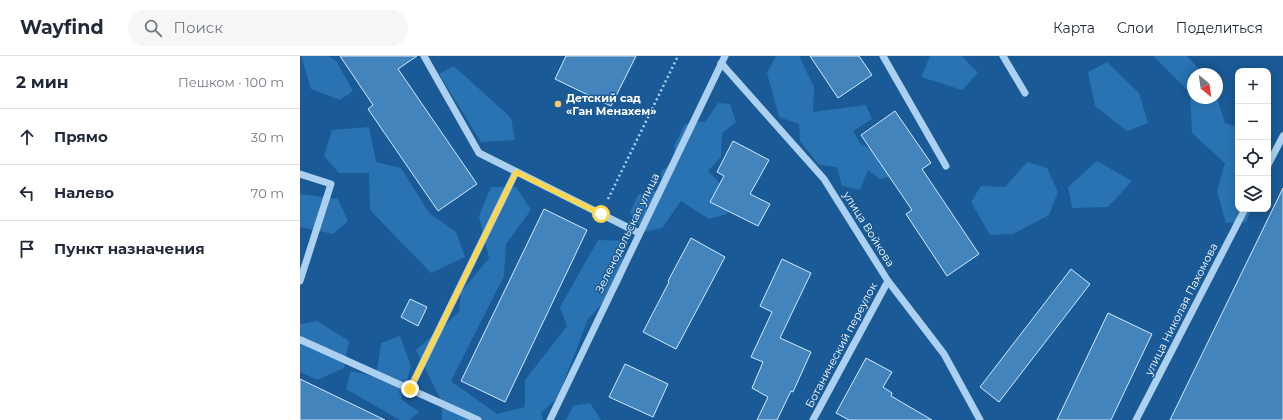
<!DOCTYPE html>
<html lang="ru">
<head>
<meta charset="utf-8">
<style>
	body { margin:0; font-family:Montserrat,sans-serif; background:#f6f6f7; color:#1f2937 }
	.controls { position:absolute; right:12px; top:12px; display:grid; overflow:hidden; border-radius:8px; box-shadow:0 2px 10px #0003 }
	.controls button { width:36px; height:36px; display:grid; place-items:center; padding:0; border:0; border-bottom:1px solid #e0e1e3; background:#fff; color:#1f2937; font:20px sans-serif }
	.compass { position:absolute; left:887px; top:12px; width:36px; height:36px; border-radius:50%; background:#fff; box-shadow:0 2px 10px #0003; rotate:151deg }
	.stop { position:absolute; width:12px; height:12px; margin:-9px; border:3px solid #ffd54a; border-radius:50%; background:#fff }
	.stop.end { background:#ffd54a; border-color:#fff; box-shadow:0 1px 4px #0008 }
	.list { margin:0; padding:0; list-style:none }
	h2 { display:flex; justify-content:space-between; align-items:center; height:52px; margin:0; padding:0 16px; font-size:17px }
	h2 small { font-size:13px; font-weight:400; color:#747a83 }
	.list li { display:grid; grid-template-columns:26px 1fr auto; gap:12px; align-items:center; box-sizing:border-box; height:56px; padding:0 16px; border-top:1px solid #e0e1e3 }
	.list b { display:block; font-size:15px; white-space:nowrap }
	.list em { font-size:13px; font-style:normal; color:#747a83 }
	.icon { flex:none; width:22px; height:22px; fill:none; stroke:currentColor; stroke-width:2; stroke-linecap:round; stroke-linejoin:round }
	.map { position:relative; flex:none; width:983px; height:364px; overflow:hidden }
	header { display:flex; align-items:center; gap:24px; box-sizing:border-box; height:56px; padding:0 20px; background:#fff; border-bottom:1px solid #e0e1e3 }
	header strong { font-size:19px }
	nav { display:flex; gap:22px; margin-inline-start:auto; font-size:14px }
	.search { width:280px; height:36px; background:#f6f6f7; display:flex; align-items:center; gap:10px; box-sizing:border-box; padding:0 14px; border-radius:22px; color:#747a83; font-size:15px }
	main { display:flex }
	aside { flex:1; background:#fff }
	.map>svg:first-child { display:block }
	.green { fill:#2973b2 }
	.building { fill:#4384bd; stroke:#d3e9fb }
	.lines { fill:none; stroke-linecap:round; stroke-linejoin:round }
	.path { stroke:#acd1f0; stroke-width:2.5; stroke-dasharray:2 3; stroke-linecap:butt }
	.minor { stroke:#acd1f0; stroke-width:7 }
	.route { stroke:#ffd54a; stroke-width:5 }
	.poi-dot { fill:#ffc86c; stroke:#1a5a96; stroke-width:1.5 }
	.labels { text-anchor:middle; stroke-width:3; stroke-linejoin:round; paint-order:stroke }
	.poi-label { font-size:11px; font-weight:bold; fill:#fff; stroke:#1a5a96; text-anchor:start }
	.street-label { font-size:11px; fill:#fff; stroke:#1a5a96 }
</style>
</head>
<body>
<header>
<strong>Wayfind</strong>
<div class="search"><svg class="icon" aria-label="search" viewBox="0 0 24 24"><circle cx="10" cy="10" r="6"/><path d="M15 15l6 6"/></svg>Поиск</div>
<nav><a>Карта</a><a>Слои</a><a>Поделиться</a></nav>
</header>
<main>
<aside>
<h2>2 мин<small>Пешком · 100 m</small></h2>
<ul class="list">
<li><svg class="icon" aria-label="ahead" viewBox="0 0 24 24"><path d="M12 20V5M6 11l6-6 6 6"/></svg><div><b>Прямо</b></div><em>30 m</em></li>
<li><svg class="icon" aria-label="left" viewBox="0 0 24 24"><path d="M17 20v-9H6M10 6l-5 5 5 5"/></svg><div><b>Налево</b></div><em>70 m</em></li>
<li><svg class="icon" aria-label="arrive" viewBox="0 0 24 24"><path d="M6 21V4h12l-3 4 3 4H6"/></svg><div><b>Пункт назначения</b></div></li>
</ul>
</aside>
<div class="map">
<svg width="983" height="364" viewBox="0 0 983 364">
	<rect width="100%" height="100%" fill="#1a5a96"/>
	<g class="green">
		<path d="M1 0H29L37 6 53 35 40 44 11 33Z"/>
		<path d="M476 0H499L514 31 513 56 566 49 572 63 553 75 561 88 590 102 593 120 580 123 568 114 560 134 542 130 537 111 519 109 500 85 499 68 479 61 467 17Z"/>
		<path d="M630 0H662L678 17 662 34 621 21Z"/>
		<path d="M853 0H887L904 18H893V42H917L925 67 938 71V153H952L946 166 926 167 917 135 925 107 892 77 890 37Z"/>
		<path d="M807 6 839 37 848 67 827 75 795 50 788 16Z"/>
		<path d="M154 10 211 62 215 84 181 86 139 18Z"/>
		<path d="M418 47 430 48 436 66 422 77 421 101 408 115 432 140 427 158 409 163 381 145 362 172 343 176 330 157 338 139 363 133 361 115 376 105 374 90 385 68 406 65Z"/>
		<path d="M69 71 76 106 101 112 129 157 156 176 165 201 131 217 70 154 69 117H39L24 100 32 74Z"/>
		<path d="M797 105 832 125 808 151 772 152 768 131Z"/>
		<path d="M727 106 747 112 758 136 749 159 713 178 690 179 671 146 681 130 705 131Z"/>
		<path d="M191 131H216L231 154 206 188 204 220 151 325 197 358 225 351V324L267 270 260 251 298 184 325 185 321 227 288 263 258 341 241 357 243 364H142V346L116 294 159 256 161 236 189 202 179 160Z"/>
		<path d="M0 138 38 143 48 165 33 178 0 171Z"/>
		<path d="M17 265 49 285 44 312 17 324 0 316V268Z"/>
		<path d="M100 280 111 310 101 343 119 356 109 364H100L46 333 51 315 76 321 81 287Z"/>
		<path d="M290 347 301 364H266L273 350Z"/>
	</g>
	<g class="building">
		<path d="M40 0H117L98 13 177 128 138 155 68 53 73 49Z"/>
		<path d="M266 0H336L311 50 255 23Z"/>
		<path d="M510 0H559L572 19 538 42Z"/>
		<path d="M595 55 631 107 622 113 679 198 647 220 606 158 612 154 561 79Z"/>
		<path d="M433 85 469 104 450 138 470 148 458 170 410 146 424 120 417 116Z"/>
		<path d="M983 132V364H870Z"/>
		<path d="M244 153 287 174 205 346 161 325Z"/>
		<path d="M391 182 425 201 376 293 343 276 369 226 368 225Z"/>
		<path d="M482 203 511 217 480 282 511 296 493 336 491 335 477 364H457L468 341 452 332 463 306 451 301 472 256 460 250Z"/>
		<path d="M771 213 790 228 699 346 680 331Z"/>
		<path d="M110 243 127 251 118 270 101 261Z"/>
		<path d="M808 257 852 278 811 364H757Z"/>
		<path d="M566 302 592 316 583 331 592 337 591 340 632 364H549L536 357Z"/>
		<path d="M325 308 368 328 353 361 309 341Z"/>
		<path d="M0 323 85 364H0Z"/>
	</g>
	<g class="lines">
		<path class="path" d="M308 143 378 0"/>
		<g class="minor">
			<path d="M124 0 179 97 339 177"/>
			<path d="M583 0 646 110"/>
			<path d="M703 0 725 37"/>
			<path d="M421 7 524 123 588 225 644 298 680 364"/>
			<path d="M968 109 983 80"/>
			<path d="M0 118 31 128 0 225"/>
			<path d="M1 284 178 364"/>
			<path d="M110 333 216 116"/>
			<path d="M250 364 425 0"/>
			<path d="M513 364 588 225"/>
			<path d="M836 364 945 153"/>
		</g>
	</g>
	<g class="lines">
		<path class="route" d="M110 333 216 116 301 158"/>
	</g>
	<circle class="poi-dot" cx="258" cy="48" r="4"/>
	<g class="labels">
		<g class="poi-label">
			<text x="266" y="46">Детский сад<tspan x="266" dy="13">«Ган Менахем»</tspan></text>
		</g>
		<g class="street-label">
			<text transform="translate(569 173) rotate(58)" y="4">улица Войкова</text>
			<text transform="translate(327 177) rotate(-64)" y="4">Зеленодольская улица</text>
			<text transform="translate(881 253) rotate(-63)" y="4">улица Николая Пахомова</text>
			<text transform="translate(541 289) rotate(-62)" y="4">Ботанический переулок</text>
		</g>
	</g>
</svg>
<div class="controls">
<button>+</button>
<button>−</button>
<button><svg class="icon" aria-label="locate" viewBox="0 0 24 24"><circle cx="12" cy="12" r="6"/><path d="M12 2v4M12 18v4M2 12h4M18 12h4"/></svg></button>
<button><svg class="icon" aria-label="layers" viewBox="0 0 24 24"><path d="M12 4l9 5-9 5-9-5zM3 14l9 5 9-5"/></svg></button>
</div>
<svg class="compass" viewBox="-18 -18 36 36"><path d="M0-13l5 13h-10z" fill="#e53935"/><path d="M0 13l5-13h-10z" fill="#747a83"/></svg>
<div class="stop" style="left:301px;top:158px"></div>
<div class="stop end" style="left:110px;top:333px"></div>
</div>
</main>
</body>
</html>
